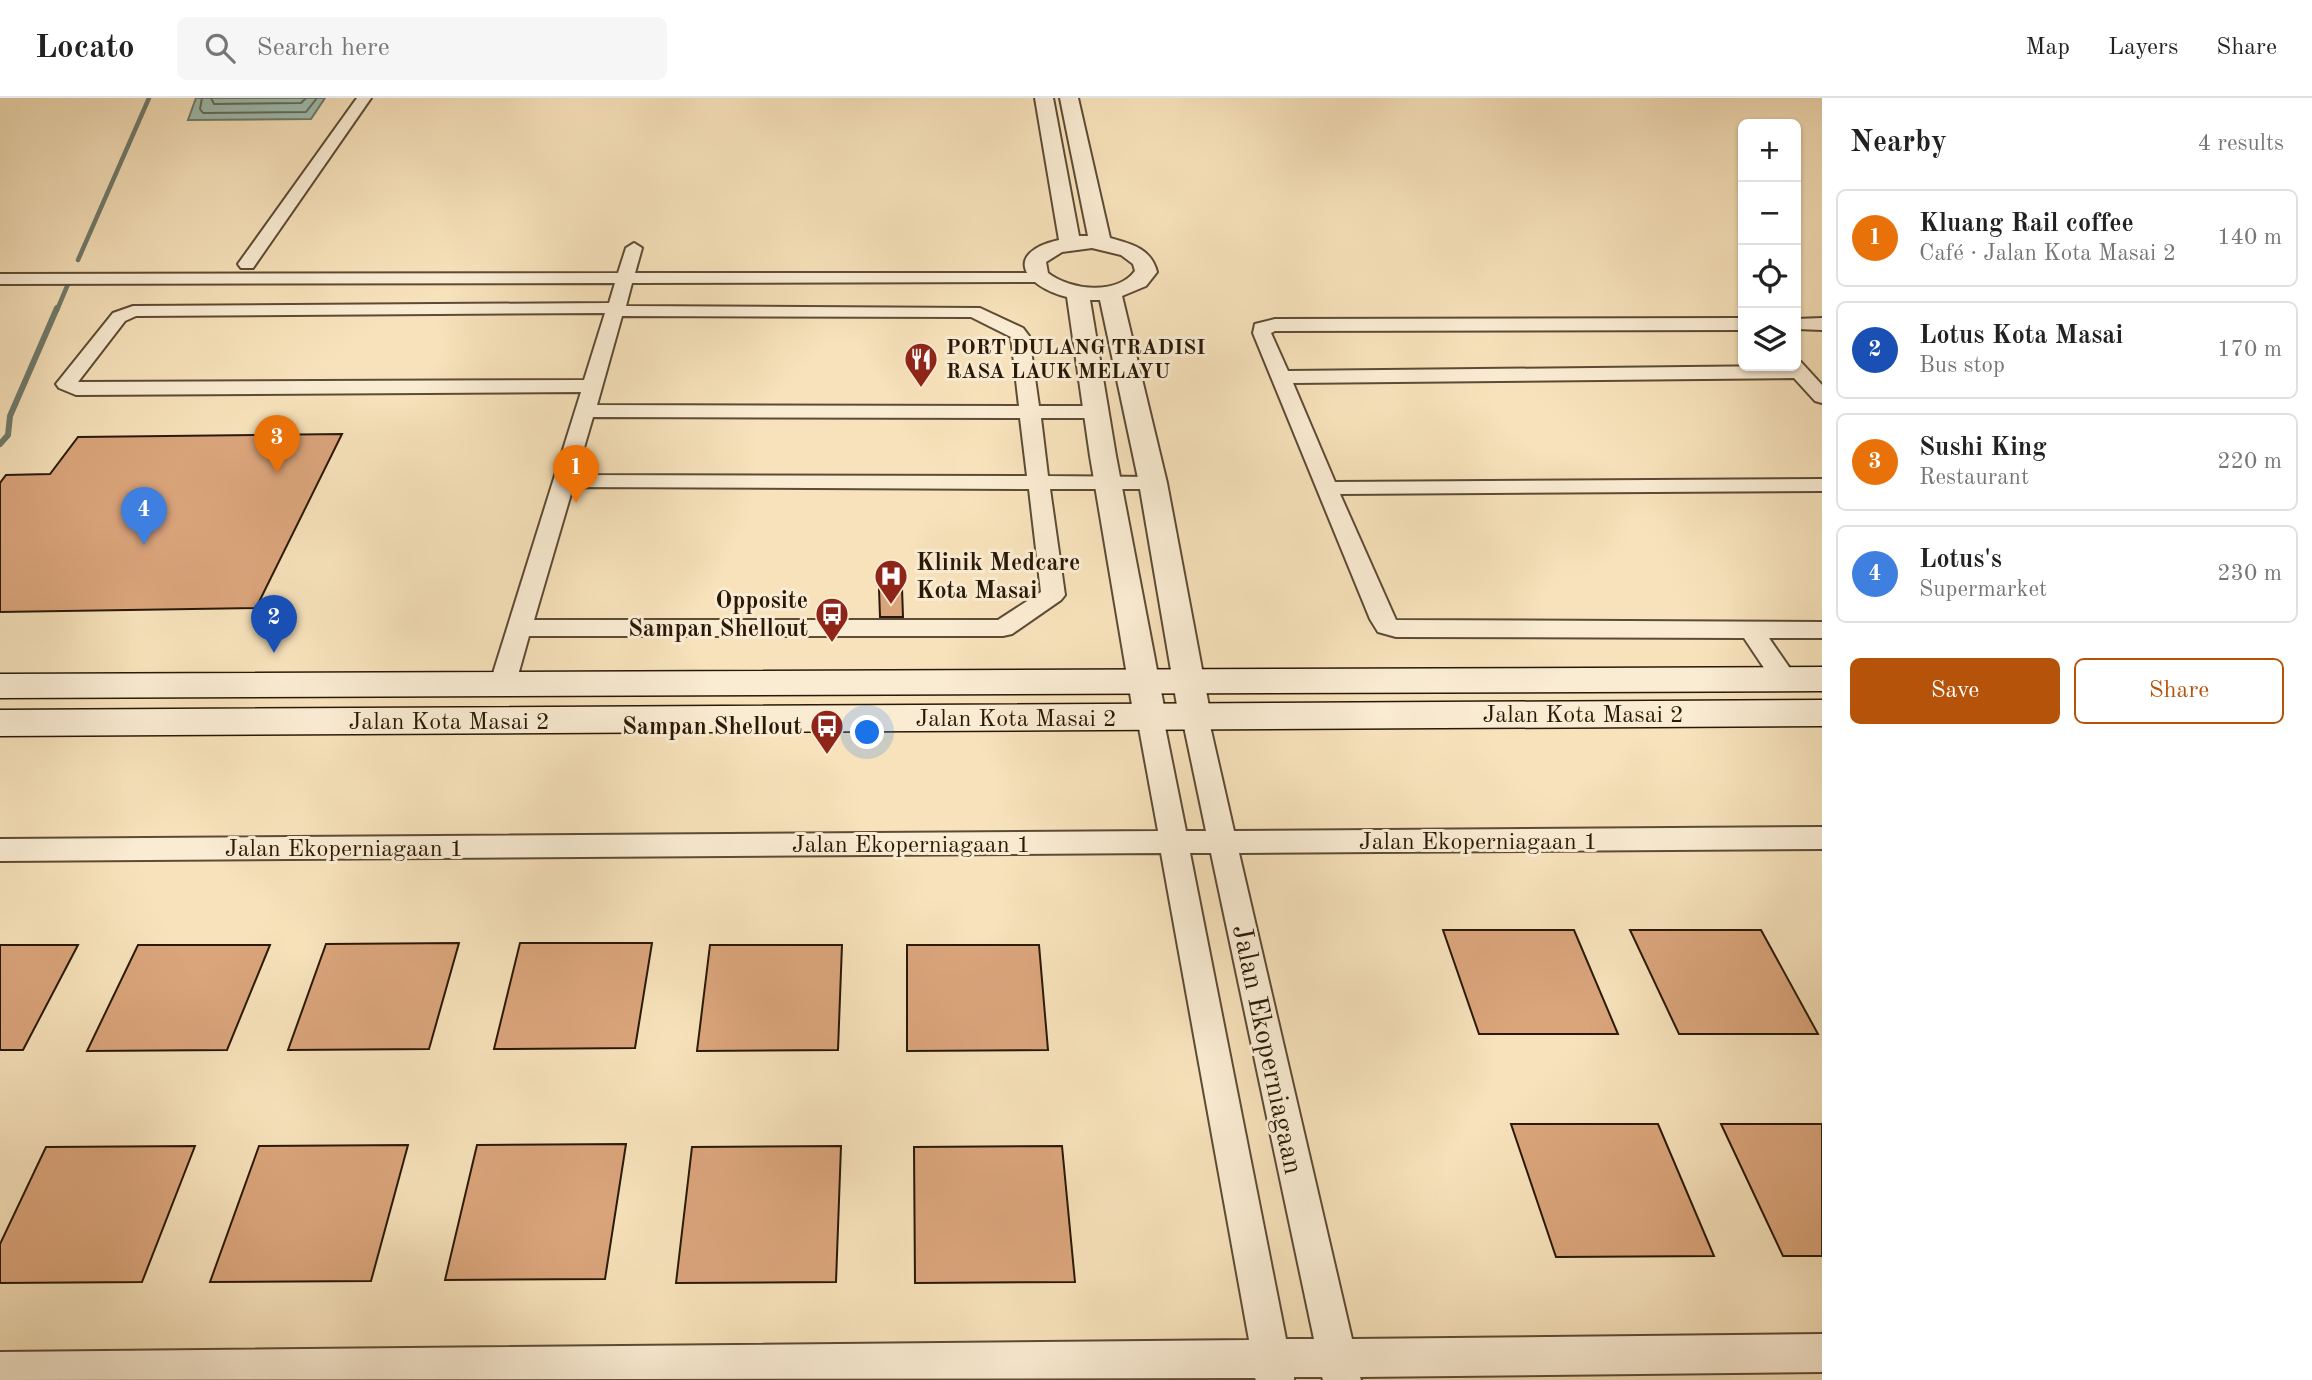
<!DOCTYPE html>
<html lang="en">
<head>
<meta charset="utf-8">
<style>
	body { margin:0; font-family:"Old Standard TT",serif; background:#f6f6f6; color:#222 }
	.controls { position:absolute; right:21px; top:21px; display:grid; overflow:hidden; border-radius:10px; box-shadow:0 2px 5px #0004 }
	.controls button { width:63px; height:63px; display:grid; place-items:center; padding:0; border:0; border-bottom:2px solid #e0e0e0; background:#fff; color:#222; font:35px sans-serif }
	.you { position:absolute; left:868px; top:635px; width:24px; height:24px; margin:-18px; border:5px solid #fff; border-radius:50%; background:#1a73e8; box-shadow:0 0 0 10px #1a73e833 }
	.badge { display:grid; place-items:center; width:46px; height:46px; border-radius:50%; background:#b45309; color:#fff; font-size:23px; font-weight:700 }
	.pin { position:absolute; translate:-50% -58px; filter:drop-shadow(0 2px 4px #0008) }
	.pin::after { content:''; position:absolute; top:37px; width:24px; height:21px; background:inherit; clip-path:polygon(0 0,100% 0,50% 100%) }
	.list { margin:0; padding:0; list-style:none }
	h2 { display:flex; justify-content:space-between; align-items:center; height:91px; margin:0; padding:0 28px; font-size:30px }
	h2 small { font-size:23px; font-weight:400; color:#767676 }
	.list li { display:grid; grid-template-columns:46px 1fr auto; gap:21px; align-items:center; box-sizing:border-box; height:98px; margin:0 14px 14px; padding:0 14px; border:2px solid #e0e0e0; border-radius:10px }
	.list b { display:block; font-size:26px; white-space:nowrap }
	.list p { margin:0; font-size:23px; white-space:nowrap; color:#767676 }
	.list em { font-size:23px; font-style:normal; color:#767676 }
	.actions { display:flex; gap:14px; padding:21px 28px }
	.actions a { flex:1; padding:16px 0; border:2px solid #b45309; border-radius:10px; text-align:center; font-size:24px; color:#b45309 }
	.actions .main { background:#b45309; color:#fff }
	.icon { flex:none; width:38px; height:38px; fill:none; stroke:currentColor; stroke-width:2; stroke-linecap:round; stroke-linejoin:round }
	.map { position:relative; flex:none; width:1822px; height:1282px; overflow:hidden }
	header { display:flex; align-items:center; gap:42px; box-sizing:border-box; height:98px; padding:0 35px; background:#fff; border-bottom:2px solid #e0e0e0 }
	header strong { font-size:33px }
	nav { display:flex; gap:38px; margin-inline-start:auto; font-size:24px }
	.search { width:490px; height:63px; background:#f6f6f6; display:flex; align-items:center; gap:18px; box-sizing:border-box; padding:0 24px; border-radius:10px; color:#767676; font-size:26px }
	main { display:flex }
	aside { flex:1; background:#fff }
	.map>svg:first-child { display:block }
	.water { fill:#9dbdb1; stroke:#6f7b6d; stroke-width:2 }
	.lines { fill:none; stroke-linecap:round; stroke-linejoin:round }
	.shore { stroke:#636b5c; stroke-width:2 }
	.stream-far1 { stroke:#6f7b6d; stroke-width:4.5 }
	.stream { stroke:#6f7b6d; stroke-width:6 }
	.building { fill:#dba57c; stroke:#291908; stroke-width:2 }
	.minor-casing { stroke:#5c4b35; stroke-width:4 }
	.tertiary-casing { stroke:#5c4b35; stroke-width:4 }
	.secondary-casing { stroke:#291908; stroke-width:3 }
	.minor { fill:#faecd3; fill-rule:evenodd }
	.tertiary { fill:#faecd3; fill-rule:evenodd }
	.secondary { fill:#faecd3; fill-rule:evenodd }
	.labels { text-anchor:middle; stroke-width:6; stroke-linejoin:round; paint-order:stroke }
	.far-poi-label { font-size:21px; font-weight:bold; fill:#291908; stroke:#faecd3; text-anchor:start }
	.poi-label { font-size:24px; font-weight:bold; fill:#291908; stroke:#faecd3; text-anchor:end }
	.street-label { font-size:24px; fill:#291908; stroke:#faecd3 }
	.near-street-label { font-size:28px; fill:#291908; stroke:#faecd3 }
</style>
</head>
<body>
<header>
<strong>Locato</strong>
<div class="search"><svg class="icon" aria-label="search" viewBox="0 0 24 24"><circle cx="10" cy="10" r="6"/><path d="M15 15l6 6"/></svg>Search here</div>
<nav><a>Map</a><a>Layers</a><a>Share</a></nav>
</header>
<main>
<div class="map">
<svg width="1822" height="1282" viewBox="0 0 1822 1282">
	<rect width="100%" height="100%" fill="#f7e2bb"/>
	<filter id="stains"><feTurbulence type="fractalNoise" baseFrequency=".00286" numOctaves="4"/><feColorMatrix values="0 0 0 0 .2 0 0 0 0 .09 0 0 0 0 .02 0 0 0 .5 -.17"/></filter>
	<radialGradient id="worn" r=".72"><stop offset=".6" stop-color="#630" stop-opacity="0"/><stop offset="1" stop-color="#630" stop-opacity=".3"/></radialGradient>
	<path class="water" d="M196 0H325L311 21 188 22Z"/>
	<g class="lines">
		<g class="shore">
			<path d="M202 0 200 11 203 15 306 14 317 0"/>
			<path d="M211 0 214 6 301 5 306 0"/>
		</g>
		<g class="stream-far1">
			<path d="M78 162 149 0"/>
			<path d="M57 212 68 186"/>
		</g>
		<path class="stream" d="M0 346 8 337 10 318 57 210"/>
	</g>
	<g class="building">
		<path d="M342 336 256 510 0 514V385L6 377 50 376 78 339Z"/>
		<path d="M879 490H902L903 519H880Z"/>
		<path d="M1443 832H1574L1618 936H1479Z"/>
		<path d="M1630 832H1761L1818 936H1679Z"/>
		<path d="M459 845 429 951 288 952 326 846Z"/>
		<path d="M520 845H652L635 950 494 951Z"/>
		<path d="M0 847H78L23 952H0Z"/>
		<path d="M138 847H270L227 952 87 953Z"/>
		<path d="M710 847H842L838 952 697 953Z"/>
		<path d="M907 847H1039L1048 952 907 953Z"/>
		<path d="M1511 1026H1658L1714 1158 1556 1159Z"/>
		<path d="M1721 1026H1822V1158H1783Z"/>
		<path d="M626 1046 605 1181 445 1182 477 1047Z"/>
		<path d="M408 1047 371 1183 210 1184 259 1048Z"/>
		<path d="M195 1048 142 1184 0 1185V1146L46 1049Z"/>
		<path d="M841 1048 836 1184 676 1185 692 1049Z"/>
		<path d="M1062 1048 1075 1184 915 1185 914 1049Z"/>
	</g>
	<g class="lines">
		<defs>
			<g id="minor">
				<path d="M357 0H371L253 170H241L238 166Z"/>
				<path d="M634 145 642 150 635 175H1045L1048 179 1045 183 1039 184 632 185 626 208 980 210 1023 230 1029 238 1039 308H1096L1103 310 1106 314 1103 318 1096 320H1041L1048 378 1153 379 1161 380 1164 385 1161 390 1153 391H1050L1065 497 1061 502 1012 536 1003 538H529L515 588 511 594 502 597 493 594 489 588 581 294 76 297 59 290 56 286 113 215 133 208 609 205 615 185 0 186V176L618 175 626 150ZM605 215 584 282 78 284 125 223 136 218ZM622 218 971 219 1011 239 1019 308 597 307ZM593 319 1020 320 1027 378 576 377ZM573 389 1029 391 1041 494 998 522H534Z"/>
				<path d="M1743 220V232L1275 233 1271 235 1288 273 1785 268H1796V263L1801 264 1822 287V305L1815 303 1794 280 1293 285 1335 384 1822 381V393L1340 396 1396 522 1822 524V540H1769L1798 582 1794 588 1785 591 1776 588 1744 540 1396 539 1378 534 1370 521 1253 235 1255 226 1275 221Z"/>
				<path d="M1822 220V232L1796 231V221Z"/>
				<path d="M1150 610 1159 613 1163 619 1186 733H1206L1182 619 1186 613 1195 610 1204 613 1208 619 1234 733 1822 729V751L1239 755 1352 1241 1822 1236V1274L1360 1279 1361 1282H1323L1322 1279H1294V1282H1256L1255 1280 0 1282V1254L1249 1242 1161 755 0 763V741L1158 733 1137 619 1141 613ZM1190 755H1211L1314 1241H1286Z"/>
			</g>
			<path id="tertiary" d="M1035 0H1053L1079 138H1088L1060 0H1078L1110 140C1131 146 1151 150 1157 174L1146 188 1122 198 1167 385 1211 619 1207 627 1195 631 1183 627 1179 619 1139 385 1100 202H1090L1116 358 1166 619 1162 627 1150 631 1138 627 1134 619 1090 358 1067 199C1024 188 1002 155 1059 142ZM1092 150 1121 157 1133 166 1135 173C1116 198 1070 192 1048 175L1046 164 1062 154Z"/>
			<g id="secondary">
				<path d="M1822 569V593L0 600V576Z"/>
				<path d="M1822 602V628L0 638V612Z"/>
			</g>
		</defs>
		<use href="#minor" class="minor-casing"/>
		<use href="#tertiary" class="tertiary-casing"/>
		<use href="#secondary" class="secondary-casing"/>
		<use href="#minor" class="minor"/>
		<use href="#tertiary" class="tertiary"/>
		<use href="#secondary" class="secondary"/>
	</g>
	<defs>
		<symbol id="restaurant-pin" viewBox="-11 -11 22 30"><path d="M0 17L-7.5 6A9.5 9.5 0 1 1 7.5 6Z" fill="#8f2418" stroke="#faecd3"/><path d="M-5-6h1v4h1v-4h1v4h1v-4h1v5L-1.5 .5V6h-2V.5L-5-1ZM5-6V6H3V1.5H1.5Q1.5-4 5-6Z" fill="#fff"/></symbol>
		<symbol id="hospital-pin" viewBox="-11 -11 22 30"><path d="M0 17L-7.5 6A9.5 9.5 0 1 1 7.5 6Z" fill="#8f2418" stroke="#faecd3"/><path d="M-5-5h3v3.5h4V-5h3V5h-3V1.5h-4V5h-3Z" fill="#fff"/></symbol>
		<symbol id="bus-pin" viewBox="-11 -11 22 30"><path d="M0 17L-7.5 6A9.5 9.5 0 1 1 7.5 6Z" fill="#8f2418" stroke="#faecd3"/><path d="M-5-6H5V4H4V6H2V4H-2V6H-4V4H-5ZM-3.5-4V0h7V-4ZM-3.5 1.2v1.5H-2V1.2ZM2 1.2v1.5H3.5V1.2Z" fill="#fff"/></symbol>
	</defs>
	<g fill-rule="evenodd">
		<use href="#restaurant-pin" x="902" y="242" width="38" height="52"/>
		<use href="#hospital-pin" x="872" y="459" width="38" height="52"/>
		<use href="#bus-pin" x="813" y="497" width="38" height="52"/>
		<use href="#bus-pin" x="808" y="609" width="38" height="52"/>
	</g>
	<g class="labels">
		<g class="far-poi-label">
			<text x="946" y="256">PORT DULANG TRADISI<tspan x="946" dy="24">RASA LAUK MELAYU</tspan></text>
		</g>
		<g class="poi-label">
			<text x="916" y="472" text-anchor="start">Klinik Medcare<tspan x="916" dy="28">Kota Masai</tspan></text>
			<text x="808" y="510">Opposite<tspan x="808" dy="28">Sampan Shellout</tspan></text>
			<text x="802" y="636">Sampan Shellout</text>
		</g>
		<g class="street-label">
			<text x="1583" y="624">Jalan Kota Masai 2</text>
			<text x="1016" y="628">Jalan Kota Masai 2</text>
			<text x="449" y="631">Jalan Kota Masai 2</text>
			<text x="1478" y="751">Jalan Ekoperniagaan 1</text>
			<text x="911" y="754">Jalan Ekoperniagaan 1</text>
			<text x="344" y="758">Jalan Ekoperniagaan 1</text>
		</g>
		<g class="near-street-label">
			<text transform="translate(1269 951) rotate(78)" y="10">Jalan Ekoperniagaan</text>
		</g>
	</g>
	<rect width="100%" height="100%" filter="url(#stains)"/>
	<rect width="100%" height="100%" fill="url(#worn)"/>
</svg>
<div class="controls">
<button>+</button>
<button>−</button>
<button><svg class="icon" aria-label="locate" viewBox="0 0 24 24"><circle cx="12" cy="12" r="6"/><path d="M12 2v4M12 18v4M2 12h4M18 12h4"/></svg></button>
<button><svg class="icon" aria-label="layers" viewBox="0 0 24 24"><path d="M12 4l9 5-9 5-9-5zM3 14l9 5 9-5"/></svg></button>
</div>
<div class="you"></div>
<div class="pin badge" style="left:576px;top:405px;background:#e8710a">1</div>
<div class="pin badge" style="left:274px;top:555px;background:#1a4fb4">2</div>
<div class="pin badge" style="left:277px;top:375px;background:#e8710a">3</div>
<div class="pin badge" style="left:144px;top:447px;background:#3f7fe0">4</div>
</div>
<aside>
<h2>Nearby<small>4 results</small></h2>
<ul class="list">
<li><span class="badge" style="background:#e8710a">1</span><div><b>Kluang Rail coffee</b><p>Café · Jalan Kota Masai 2</p></div><em>140 m</em></li>
<li><span class="badge" style="background:#1a4fb4">2</span><div><b>Lotus Kota Masai</b><p>Bus stop</p></div><em>170 m</em></li>
<li><span class="badge" style="background:#e8710a">3</span><div><b>Sushi King</b><p>Restaurant</p></div><em>220 m</em></li>
<li><span class="badge" style="background:#3f7fe0">4</span><div><b>Lotus's</b><p>Supermarket</p></div><em>230 m</em></li>
</ul>
<div class="actions"><a class="main">Save</a><a>Share</a></div>
</aside>
</main>
</body>
</html>
